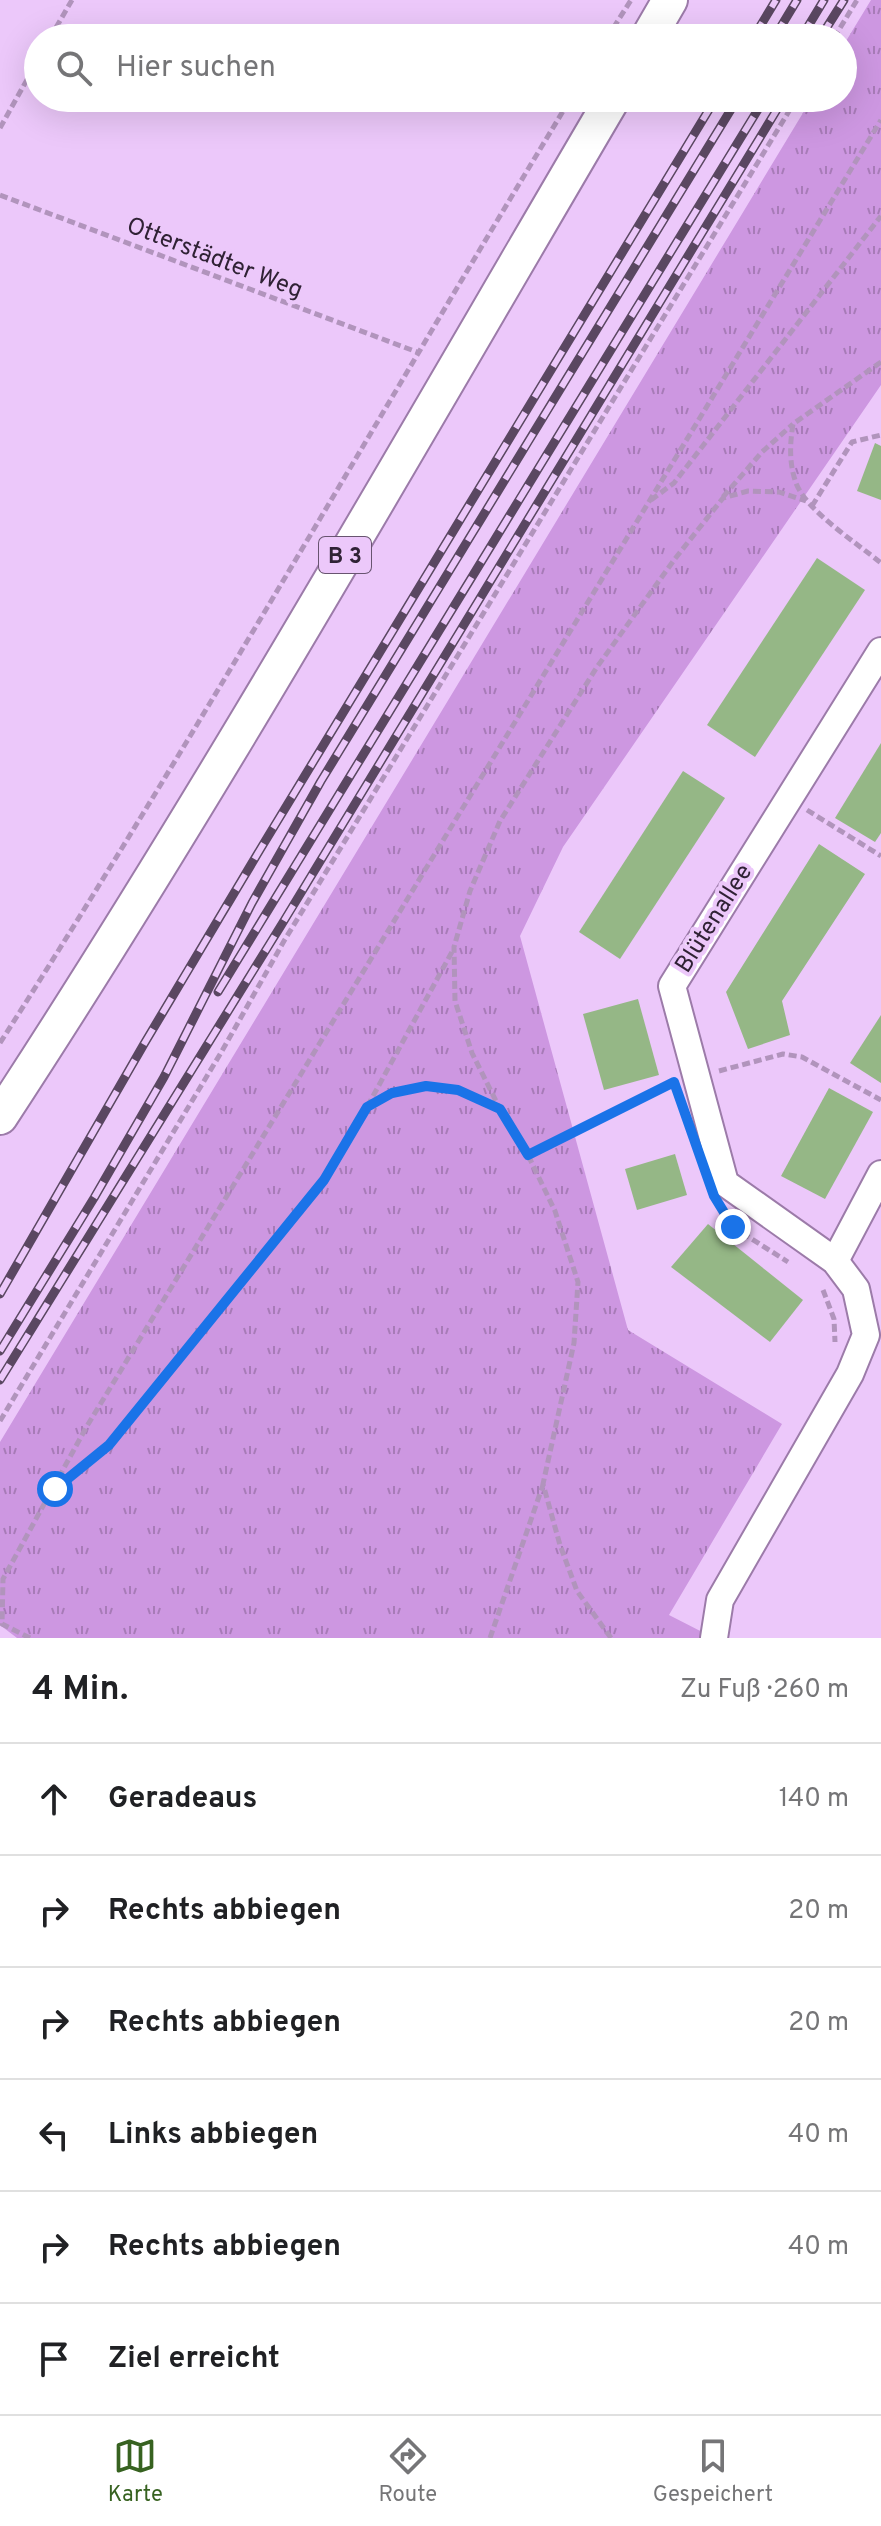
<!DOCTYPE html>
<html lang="de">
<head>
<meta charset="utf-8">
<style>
	body { margin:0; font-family:Overpass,sans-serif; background:#f6f6f6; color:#202124 }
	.stop { position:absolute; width:24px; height:24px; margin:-18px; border:6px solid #1a73e8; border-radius:50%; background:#fff }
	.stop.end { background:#1a73e8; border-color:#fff; box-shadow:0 2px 8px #0008 }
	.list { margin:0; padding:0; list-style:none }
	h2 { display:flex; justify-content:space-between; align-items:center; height:104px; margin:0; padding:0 32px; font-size:34px }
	h2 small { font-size:26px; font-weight:400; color:#757577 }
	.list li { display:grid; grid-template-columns:52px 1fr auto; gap:24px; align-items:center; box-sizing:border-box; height:112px; padding:0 32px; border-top:2px solid #e0e0e0 }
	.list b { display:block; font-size:30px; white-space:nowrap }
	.list em { font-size:26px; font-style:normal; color:#757577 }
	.icon { flex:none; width:44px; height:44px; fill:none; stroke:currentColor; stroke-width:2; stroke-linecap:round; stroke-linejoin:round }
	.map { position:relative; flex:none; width:881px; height:1638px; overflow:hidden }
	.search { position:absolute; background:#fff; box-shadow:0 8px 32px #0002; left:24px; right:24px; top:24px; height:88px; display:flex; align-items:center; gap:20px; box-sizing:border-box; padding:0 28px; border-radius:44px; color:#757577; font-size:30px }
	.sheet { height:776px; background:#fff }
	nav { display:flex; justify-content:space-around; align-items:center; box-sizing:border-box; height:112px; border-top:2px solid #e0e0e0; background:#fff; font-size:22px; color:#757577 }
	nav a { display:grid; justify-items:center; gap:4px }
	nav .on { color:#376220 }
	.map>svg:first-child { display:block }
	.park { fill:url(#park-tufts) }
	.building { fill:#95b786 }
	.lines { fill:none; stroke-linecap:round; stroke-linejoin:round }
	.minor-casing { stroke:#9c7ba9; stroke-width:30 }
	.major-casing { stroke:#9c7ba9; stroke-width:38 }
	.path { stroke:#b194bc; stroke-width:5; stroke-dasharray:8 4; stroke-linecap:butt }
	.minor { stroke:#fff; stroke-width:26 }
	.major { stroke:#fff; stroke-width:34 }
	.rail-casing { stroke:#5a4761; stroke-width:9 }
	.rail { stroke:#ecc8fa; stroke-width:6; stroke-dasharray:18; stroke-linecap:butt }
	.route { stroke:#1a73e8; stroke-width:10 }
	.labels { text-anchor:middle; stroke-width:8; stroke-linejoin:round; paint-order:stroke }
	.shield { fill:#ecc8fa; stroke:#685470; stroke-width:2 }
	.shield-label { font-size:22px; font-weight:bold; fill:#302235 }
	.street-label { font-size:24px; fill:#302235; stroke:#ecc8fa }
</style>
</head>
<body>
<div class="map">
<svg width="881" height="1638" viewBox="0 0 881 1638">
	<defs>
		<pattern id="park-tufts" width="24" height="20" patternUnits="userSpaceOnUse" patternTransform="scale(2)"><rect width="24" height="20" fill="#cd97e1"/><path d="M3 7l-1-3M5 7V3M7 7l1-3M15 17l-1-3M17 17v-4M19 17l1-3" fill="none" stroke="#a77bb7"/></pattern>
	</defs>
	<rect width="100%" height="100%" fill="#ecc8fa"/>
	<path class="park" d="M871 0H881V385L563 847 520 936 628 1330 782 1424 669 1615 714 1638H17L0 1625V1442L812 98H843V46Z"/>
	<g class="building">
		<path d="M875 443 881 446V500L857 491Z"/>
		<path d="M817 558 865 590 755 757 707 725Z"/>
		<path d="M881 743V833L875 842 835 818Z"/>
		<path d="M683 771 725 798 620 959 579 932Z"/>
		<path d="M819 844 865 874 782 1001 790 1035 748 1049 726 992Z"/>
		<path d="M638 999 659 1075 604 1090 583 1014Z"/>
		<path d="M881 1015V1083L850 1063Z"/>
		<path d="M829 1088 873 1112 825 1199 781 1176Z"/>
		<path d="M675 1154 687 1195 637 1210 625 1169Z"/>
		<path d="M708 1224 803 1300 770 1342 671 1267Z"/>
	</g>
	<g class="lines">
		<defs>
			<g id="minor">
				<path d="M835 1261 881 1174"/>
				<path d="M714 1638 720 1600 850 1374 866 1335 856 1289 835 1261 725 1183 672 986 881 651"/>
			</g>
			<g id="major">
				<path d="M648 38 670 0"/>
				<path d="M0 1117C217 785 412 440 613 98"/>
			</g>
		</defs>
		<use href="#minor" class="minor-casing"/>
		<use href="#major" class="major-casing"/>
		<g class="path">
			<path d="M50 38 72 0"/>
			<path d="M607 38 631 0"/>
			<path d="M834 38 857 0"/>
			<path d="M0 128 38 60"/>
			<path d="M0 195 417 352"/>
			<path d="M881 362 793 424C790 443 789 461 795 480 803 509 857 543 881 563"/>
			<path d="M723 497 762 452 793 424"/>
			<path d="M651 500 674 483 881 216"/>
			<path d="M812 506 852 442 881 435"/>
			<path d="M807 810 881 856"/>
			<path d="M0 1043C198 733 380 413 571 98"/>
			<path d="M719 1071 783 1054 802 1057 881 1100"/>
			<path d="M368 1107C415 1080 450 1082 498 1108"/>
			<path d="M528 1155 674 1082"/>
			<path d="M726 1216 733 1227 788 1262"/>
			<path d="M823 1290 834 1319 835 1342"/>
			<path d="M0 1421 222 1051 284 941 797 98"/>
			<path d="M58 1486 109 1445 324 1180 367 1107 453 950"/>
			<path d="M30 1638 2 1624 3 1579 87 1426 881 120"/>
			<path d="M490 1638 543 1485"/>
			<path d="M611 1638 577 1591 560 1545 543 1484 574 1343 578 1282 555 1211 528 1155 500 1109 472 1053 455 1001 454 947 470 891 500 821 597 667 674 560 723 498 748 491 779 492 806 501"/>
		</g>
		<use href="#minor" class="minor"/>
		<use href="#major" class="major"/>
		<defs>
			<g id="rail">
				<path d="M753 38 776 0"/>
				<path d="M774 38 797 0"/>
				<path d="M801 38 824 0"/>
				<path d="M820 38 844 0"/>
				<path d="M218 992 765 98"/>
				<path d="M0 1294 144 1044 261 848 716 98"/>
				<path d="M0 1351 94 1198 164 1077 252 903 321 781 738 98"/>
				<path d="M0 1380 282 924 784 98"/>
			</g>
		</defs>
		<use href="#rail" class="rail-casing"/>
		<use href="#rail" class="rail"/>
	</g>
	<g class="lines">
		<path class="route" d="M55 1489 109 1445 324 1180 367 1107 392 1093 426 1086 458 1090 500 1109 528 1155 674 1082 714 1196 733 1227"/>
	</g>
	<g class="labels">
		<rect class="shield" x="319" y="537" width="52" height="36" rx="6"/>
		<g class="shield-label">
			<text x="345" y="563">B 3</text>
		</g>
		<g class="street-label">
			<text transform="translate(215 257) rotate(21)" y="8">Otterstädter Weg</text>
			<text transform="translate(713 918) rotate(-58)" y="8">Blütenallee</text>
		</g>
	</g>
</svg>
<div class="stop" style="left:55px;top:1489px"></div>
<div class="stop end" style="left:733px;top:1227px"></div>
<div class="search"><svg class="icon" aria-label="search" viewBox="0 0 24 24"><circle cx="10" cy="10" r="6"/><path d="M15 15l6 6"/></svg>Hier suchen</div>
</div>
<section class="sheet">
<h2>4 Min.<small>Zu Fuß · 260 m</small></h2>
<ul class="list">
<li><svg class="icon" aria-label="ahead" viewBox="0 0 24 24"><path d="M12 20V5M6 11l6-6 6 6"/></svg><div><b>Geradeaus</b></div><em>140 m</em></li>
<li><svg class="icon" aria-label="right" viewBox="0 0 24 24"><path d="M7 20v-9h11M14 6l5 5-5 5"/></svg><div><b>Rechts abbiegen</b></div><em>20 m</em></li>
<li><svg class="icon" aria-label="right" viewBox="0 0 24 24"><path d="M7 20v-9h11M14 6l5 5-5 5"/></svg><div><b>Rechts abbiegen</b></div><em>20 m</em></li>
<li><svg class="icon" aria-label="left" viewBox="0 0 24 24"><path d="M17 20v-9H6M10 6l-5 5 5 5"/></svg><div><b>Links abbiegen</b></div><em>40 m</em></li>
<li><svg class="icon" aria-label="right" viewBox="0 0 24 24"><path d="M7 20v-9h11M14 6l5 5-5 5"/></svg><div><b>Rechts abbiegen</b></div><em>40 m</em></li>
<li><svg class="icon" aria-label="arrive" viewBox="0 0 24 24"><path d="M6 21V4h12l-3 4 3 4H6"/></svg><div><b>Ziel erreicht</b></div></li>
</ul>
</section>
<nav>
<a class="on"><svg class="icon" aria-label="map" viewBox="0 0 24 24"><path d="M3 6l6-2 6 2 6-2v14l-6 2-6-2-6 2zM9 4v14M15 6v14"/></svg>Karte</a>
<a><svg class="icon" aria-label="directions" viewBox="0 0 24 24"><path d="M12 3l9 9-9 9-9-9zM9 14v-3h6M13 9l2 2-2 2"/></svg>Route</a>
<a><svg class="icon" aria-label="saved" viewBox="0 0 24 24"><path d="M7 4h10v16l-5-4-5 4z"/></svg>Gespeichert</a>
</nav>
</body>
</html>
